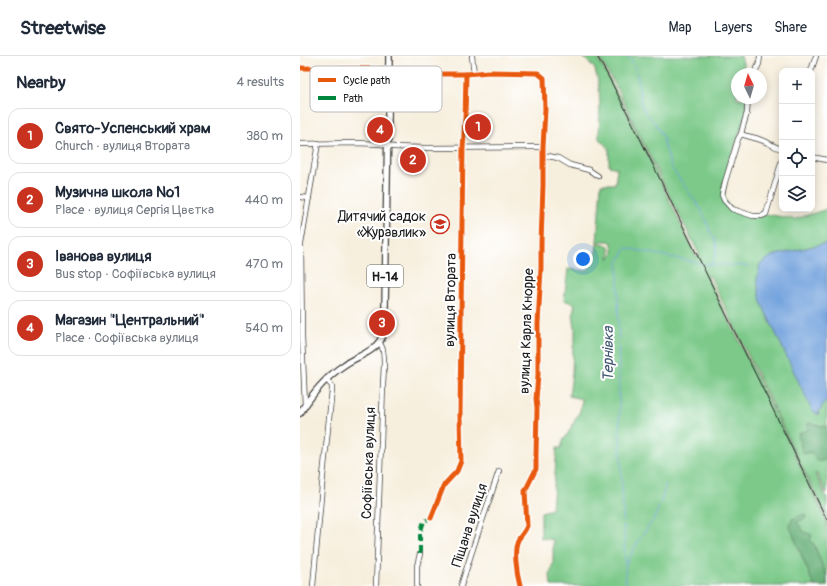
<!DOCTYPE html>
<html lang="en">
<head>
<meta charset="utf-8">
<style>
	body { margin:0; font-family:Pangolin,sans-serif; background:#f6f6f7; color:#1f2937 }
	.controls { position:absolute; right:12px; top:12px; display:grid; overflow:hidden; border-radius:8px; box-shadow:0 2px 10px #0003 }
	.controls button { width:36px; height:36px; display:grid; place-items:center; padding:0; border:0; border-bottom:1px solid #e0e1e3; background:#fff; color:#1f2937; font:20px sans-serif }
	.compass { position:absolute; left:431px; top:12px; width:36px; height:36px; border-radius:50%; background:#fff; box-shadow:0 2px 10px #0003; rotate:355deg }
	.you { position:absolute; left:283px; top:203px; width:14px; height:14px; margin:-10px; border:3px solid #fff; border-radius:50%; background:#1a73e8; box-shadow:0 0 0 6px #1a73e833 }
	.badge { display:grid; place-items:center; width:26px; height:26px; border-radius:50%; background:#c8321e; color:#fff; font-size:13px; font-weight:700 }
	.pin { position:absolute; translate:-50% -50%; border:2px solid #fff; box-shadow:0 1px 4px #0006 }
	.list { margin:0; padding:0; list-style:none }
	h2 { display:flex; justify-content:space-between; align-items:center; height:52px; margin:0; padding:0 16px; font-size:17px }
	h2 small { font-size:13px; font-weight:400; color:#747a83 }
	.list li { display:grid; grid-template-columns:26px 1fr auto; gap:12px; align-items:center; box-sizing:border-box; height:56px; margin:0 8px 8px; padding:0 8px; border:1px solid #e0e1e3; border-radius:12px }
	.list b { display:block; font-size:15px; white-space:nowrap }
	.list p { margin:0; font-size:13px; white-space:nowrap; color:#747a83 }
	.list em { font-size:13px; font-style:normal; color:#747a83 }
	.icon { flex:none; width:22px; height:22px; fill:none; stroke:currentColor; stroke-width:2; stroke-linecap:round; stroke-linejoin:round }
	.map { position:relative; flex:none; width:527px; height:530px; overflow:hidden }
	header { display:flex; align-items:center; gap:24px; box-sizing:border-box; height:56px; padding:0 20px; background:#fff; border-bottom:1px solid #e0e1e3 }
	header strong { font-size:19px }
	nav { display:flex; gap:22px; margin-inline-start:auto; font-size:14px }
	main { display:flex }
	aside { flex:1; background:#fff }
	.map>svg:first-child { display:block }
	.green { fill:#7bc989; stroke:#4c7252 }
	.forest { fill:#64ad75; stroke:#406448 }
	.water { fill:#73a3dd; stroke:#48607c }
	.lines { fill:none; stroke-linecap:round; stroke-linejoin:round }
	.stream { stroke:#73a3dd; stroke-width:1 }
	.minor-casing { stroke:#3d3c39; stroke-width:6 }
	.major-casing { stroke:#3d3c39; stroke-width:8 }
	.minor { stroke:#fff; stroke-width:4.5 }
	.major { stroke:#fff; stroke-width:5.5 }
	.rail { stroke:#1c1c1c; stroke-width:1 }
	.quiet { stroke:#00873e; stroke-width:4; stroke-dasharray:8 4; stroke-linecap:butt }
	.cycleway-casing { stroke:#fff; stroke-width:8 }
	.cycleway { stroke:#e8590c; stroke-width:5 }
	.labels { text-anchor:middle; stroke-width:4; stroke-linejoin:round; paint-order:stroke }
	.shield { fill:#fff; stroke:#606060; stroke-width:1 }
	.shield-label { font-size:13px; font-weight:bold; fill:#1c1c1c }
	.poi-label { font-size:14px; fill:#1c1c1c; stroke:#fff; text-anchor:end }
	.street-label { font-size:14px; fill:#1c1c1c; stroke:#fff }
	.water-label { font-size:15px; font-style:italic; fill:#435973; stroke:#fff }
	.key { fill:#fff; stroke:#bbb; stroke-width:1 }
	.key-label { font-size:11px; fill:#1c1c1c }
</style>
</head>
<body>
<header>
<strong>Streetwise</strong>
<nav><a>Map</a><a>Layers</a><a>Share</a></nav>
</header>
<main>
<aside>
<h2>Nearby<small>4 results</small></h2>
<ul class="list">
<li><span class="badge">1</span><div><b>Свято-Успенський храм</b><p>Church · вулиця Втората</p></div><em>380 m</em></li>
<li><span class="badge">2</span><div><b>Музична школа №1</b><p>Place · вулиця Сергія Цвєтка</p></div><em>440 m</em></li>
<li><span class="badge">3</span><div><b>Іванова вулиця</b><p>Bus stop · Софіївська вулиця</p></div><em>470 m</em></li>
<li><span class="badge">4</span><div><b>Магазин &quot;Центральний&quot;</b><p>Place · Софіївська вулиця</p></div><em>540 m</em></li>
</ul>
</aside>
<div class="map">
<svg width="527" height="530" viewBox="0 0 527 530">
	<rect width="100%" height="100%" fill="#fff"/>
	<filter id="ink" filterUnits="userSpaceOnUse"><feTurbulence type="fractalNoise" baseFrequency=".025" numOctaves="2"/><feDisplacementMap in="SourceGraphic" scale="8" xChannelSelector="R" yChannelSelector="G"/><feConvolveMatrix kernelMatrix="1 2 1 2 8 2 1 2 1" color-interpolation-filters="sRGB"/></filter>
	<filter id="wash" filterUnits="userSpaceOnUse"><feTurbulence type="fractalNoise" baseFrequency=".012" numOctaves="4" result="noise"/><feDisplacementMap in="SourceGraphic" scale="16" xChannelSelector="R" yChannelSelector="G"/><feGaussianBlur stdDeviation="0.9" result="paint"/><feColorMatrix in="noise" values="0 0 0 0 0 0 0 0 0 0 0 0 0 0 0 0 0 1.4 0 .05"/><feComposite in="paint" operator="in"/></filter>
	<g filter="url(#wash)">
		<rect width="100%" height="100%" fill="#f7efde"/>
		<path class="green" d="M282 0H296L308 20 332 66 396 200H400L365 131 315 28 298 0H441L446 18H437V42H448L446 57 422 133 428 150 453 161 466 158 495 163 527 153V187L472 200 512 355H518L527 344V371L508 367 511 396 521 405 527 403V438L516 417 515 418 527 442V462L410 220H407L490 388 527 466V530H251L250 519 253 506V484L241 482V456L252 453 257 392H261L264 382 266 381 280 355 282 343 269 340 272 317 273 291 275 285V273L273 257 275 248 264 244 268 213 287 215 295 204 297 188 307 189 309 190 310 195 309 203 313 196 312 187 309 185H303L297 187 301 128H315L317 112 309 110V92L299 83C299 63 302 32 295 14 293 9 286 4 282 0Z"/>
		<g class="forest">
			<path d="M508 367 527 371V403L521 405H517L511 396 504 398 502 395 498 378 509 373Z"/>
			<path d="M505 458 506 462 497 466 504 476 512 479 510 485 514 488 527 521V530H514L490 471 492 463Z"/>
		</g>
		<path class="water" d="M527 187V344L522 350 521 354 518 355 519 359 512 355 511 352 461 246 457 224 460 208 472 200Z"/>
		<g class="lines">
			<g class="stream">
				<path d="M327 0 332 5 337 16 341 48 345 56 355 67 364 83V90L368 99 369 106 371 111 400 152 406 164 410 176 415 183 417 192 416 197 414 204 410 208"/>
				<path d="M326 508 337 487 354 463 362 443 366 427"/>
				<path d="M326 530 319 353 318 207 326 192 404 208 450 210"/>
			</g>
		</g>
	</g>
	<g filter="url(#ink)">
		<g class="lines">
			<defs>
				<g id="minor">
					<path d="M172 0 174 18"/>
					<path d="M0 12 84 13 91 15 133 18H166L189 16 238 17 244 22 245 53 243 91V129L241 187V212L238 268V319L236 343 237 352 236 398V413L225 435 227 470C225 476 221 479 218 484 213 495 217 519 220 530"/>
					<path d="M511 15 516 0"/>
					<path d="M454 18 459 8 460 0"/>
					<path d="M448 42 447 57 443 70 441 78 438 83 425 126 422 139 424 144 432 153 453 160H462L466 158 482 104"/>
					<path d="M441 78C448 81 454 81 461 84 468 86 474 91 482 93"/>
					<path d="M0 88 56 87 81 88 93 91 126 92 243 91"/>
					<path d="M243 99 258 102 270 109 289 114 298 120"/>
					<path d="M512 101 527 104"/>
					<path d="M0 141 9 142"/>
					<path d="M5 350 2 280 1 188 18 87"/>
					<path d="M131 462 144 429 157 415 161 405 160 361 162 167 163 92 165 64 166 18"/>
					<path d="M13 530 22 430 32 334V330L26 323"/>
					<path d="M76 530 83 330C83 319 87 294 79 286"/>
					<path d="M117 530V510L120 498"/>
					<path d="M161 530 174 489 199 415"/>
				</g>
				<path id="major" d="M0 357C12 338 26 321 44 309 55 301 72 297 80 285 86 276 84 262 85 252L89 0"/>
			</defs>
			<use href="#minor" class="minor-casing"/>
			<use href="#major" class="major-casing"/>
			<use href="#minor" class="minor"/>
			<use href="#major" class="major"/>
			<path class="rail" d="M297 0 308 20 332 66 451 309 490 388 527 464"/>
			<path class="quiet" d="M120 498V478L124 465 131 462"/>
			<defs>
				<g id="cycleway">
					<path d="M0 12 84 13 91 15 133 18H166L189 16 238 17 244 22 245 53 243 91V129L241 187V212L238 268V319L236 343 237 352 236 398V413L225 435 227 470C225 476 221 479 218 484 213 495 217 519 220 530"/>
					<path d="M131 462 144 429 157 415 161 405 160 361 162 167 163 92 165 64 166 18"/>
				</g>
			</defs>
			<use href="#cycleway" class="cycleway-casing"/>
			<use href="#cycleway" class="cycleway"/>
		</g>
	</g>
	<defs>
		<symbol id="school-ring" viewBox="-11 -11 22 22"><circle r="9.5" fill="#fff" stroke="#c8321e" stroke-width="1.5"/><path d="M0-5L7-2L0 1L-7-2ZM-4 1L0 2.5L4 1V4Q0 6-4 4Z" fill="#c8321e"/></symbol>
	</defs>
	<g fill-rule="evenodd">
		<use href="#school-ring" x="129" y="157" width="22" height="22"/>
	</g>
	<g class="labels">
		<rect class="shield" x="67" y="209" width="36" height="22" rx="3"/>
		<g class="shield-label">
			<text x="85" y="225">Н-14</text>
		</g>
		<g class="poi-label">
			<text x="126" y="165">Дитячий садок<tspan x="126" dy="16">«Журавлик»</tspan></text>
		</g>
		<g class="street-label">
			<text transform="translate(150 244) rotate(-89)" y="5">вулиця Втората</text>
			<text transform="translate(226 275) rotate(-88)" y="5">вулиця Карла Кнорре</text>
			<text transform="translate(68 407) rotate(-88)" y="5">Софіївська вулиця</text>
			<text transform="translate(169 469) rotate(-72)" y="5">Піщана вулиця</text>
		</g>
		<g class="water-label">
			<text transform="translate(308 298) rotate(-90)" y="5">Тернівка</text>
		</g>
	</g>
	<rect x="10" y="10" width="132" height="46" rx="6" class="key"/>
	<rect x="18" y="22" width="18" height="4" fill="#e8590c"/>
	<rect x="18" y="40" width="18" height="4" fill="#00873e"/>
	<g class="key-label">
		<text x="43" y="28">Cycle path</text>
		<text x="43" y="46">Path</text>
	</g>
</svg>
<div class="controls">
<button>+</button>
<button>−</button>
<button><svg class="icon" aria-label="locate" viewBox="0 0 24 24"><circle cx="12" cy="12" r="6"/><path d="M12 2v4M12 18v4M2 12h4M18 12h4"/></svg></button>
<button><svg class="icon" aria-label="layers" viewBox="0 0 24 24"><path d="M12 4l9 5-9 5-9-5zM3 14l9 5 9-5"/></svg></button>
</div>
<svg class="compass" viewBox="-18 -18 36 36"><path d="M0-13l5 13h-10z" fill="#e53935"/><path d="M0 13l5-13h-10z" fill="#747a83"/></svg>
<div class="you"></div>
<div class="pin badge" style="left:178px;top:71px">1</div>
<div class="pin badge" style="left:113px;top:104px">2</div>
<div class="pin badge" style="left:82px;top:267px">3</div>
<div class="pin badge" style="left:80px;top:74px">4</div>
</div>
</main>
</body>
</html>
